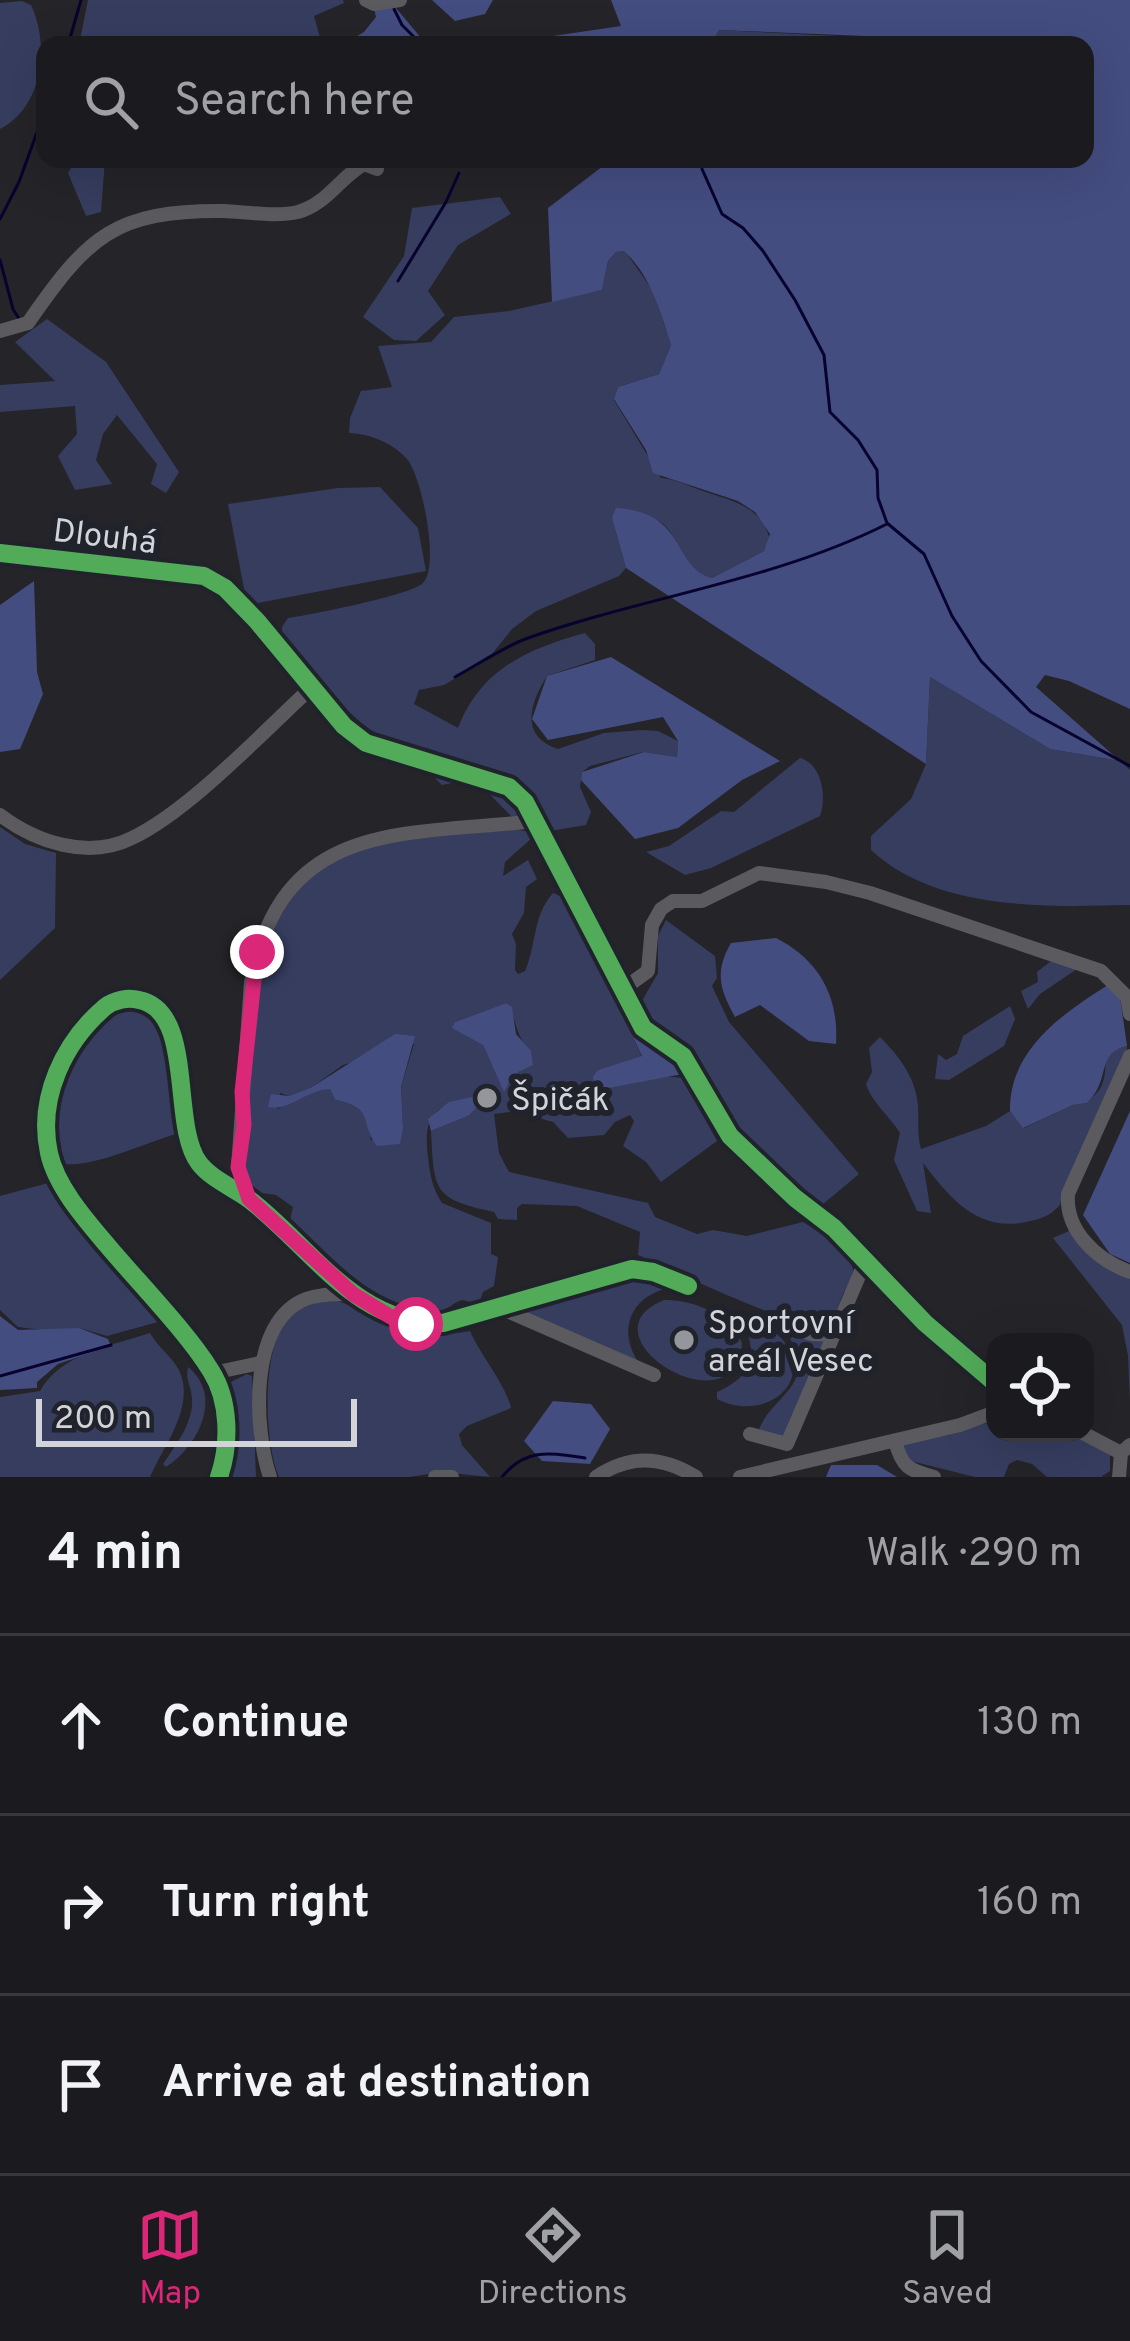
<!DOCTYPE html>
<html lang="en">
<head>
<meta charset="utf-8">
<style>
	body { margin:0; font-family:Overpass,sans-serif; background:#28282c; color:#f1f3f6 }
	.controls { position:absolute; right:36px; bottom:36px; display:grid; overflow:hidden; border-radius:24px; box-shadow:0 12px 48px #0002 }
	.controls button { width:108px; height:108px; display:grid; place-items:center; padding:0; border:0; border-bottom:3px solid #39393d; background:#1b1b1f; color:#f1f3f6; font:60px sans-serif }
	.scale { position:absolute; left:36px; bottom:30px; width:321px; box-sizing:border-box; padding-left:12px; border:6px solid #d2d4da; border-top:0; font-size:33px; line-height:42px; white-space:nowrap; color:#d2d4da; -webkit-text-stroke:9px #21232c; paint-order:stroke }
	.stop { position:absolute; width:36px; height:36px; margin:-27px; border:9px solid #db2777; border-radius:50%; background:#fff }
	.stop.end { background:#db2777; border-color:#fff; box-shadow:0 3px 12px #0008 }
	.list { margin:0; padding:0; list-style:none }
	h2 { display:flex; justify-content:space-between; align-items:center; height:156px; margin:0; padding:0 48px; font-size:51px }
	h2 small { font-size:39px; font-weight:400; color:#a0a1a4 }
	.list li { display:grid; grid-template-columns:78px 1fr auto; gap:36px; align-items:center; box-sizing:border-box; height:180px; padding:0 48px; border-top:3px solid #39393d }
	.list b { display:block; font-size:45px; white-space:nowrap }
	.list em { font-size:39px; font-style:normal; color:#a0a1a4 }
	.icon { flex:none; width:66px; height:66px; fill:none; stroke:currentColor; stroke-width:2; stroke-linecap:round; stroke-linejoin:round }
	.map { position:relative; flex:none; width:1130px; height:1477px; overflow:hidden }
	.search { position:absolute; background:#1b1b1f; box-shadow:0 12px 48px #0002; left:36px; right:36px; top:36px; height:132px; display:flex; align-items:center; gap:30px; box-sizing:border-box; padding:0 42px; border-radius:24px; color:#a0a1a4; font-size:45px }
	.sheet { height:696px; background:#1b1b1f }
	nav { display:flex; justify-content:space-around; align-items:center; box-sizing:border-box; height:168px; border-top:3px solid #39393d; background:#1b1b1f; font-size:33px; color:#a0a1a4 }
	nav a { display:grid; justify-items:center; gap:6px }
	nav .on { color:#db2777 }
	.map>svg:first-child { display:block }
	.green { fill:#363d5f; fill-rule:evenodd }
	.forest { fill:#444d80 }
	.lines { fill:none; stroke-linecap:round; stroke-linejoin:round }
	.stream { stroke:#08032e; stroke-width:3 }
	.minor { stroke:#5a5a5f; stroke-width:14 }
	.cycleway-casing { stroke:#21232c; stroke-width:26 }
	.cycleway { stroke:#51ab58; stroke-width:18 }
	.route { stroke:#db2777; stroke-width:15 }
	.poi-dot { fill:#95969c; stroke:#21232c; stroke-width:4.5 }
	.labels { text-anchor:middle; stroke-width:12; stroke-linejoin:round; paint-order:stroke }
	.street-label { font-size:33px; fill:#d2d4da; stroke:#21232c }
	.poi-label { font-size:33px; fill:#d2d4da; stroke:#21232c; text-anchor:start }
</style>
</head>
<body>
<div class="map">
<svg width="1130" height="1477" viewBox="0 0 1130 1477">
	<rect width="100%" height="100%" fill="#242429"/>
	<g class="green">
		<path d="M88 0H343L344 3 314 16 322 45H79Z"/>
		<path d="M22 1 31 5C50 45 43 107 0 129V3Z"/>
		<path d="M719 30 1017 45H877L841 40 840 45H726L713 41Z"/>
		<path d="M77 159H105L101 212 86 216 68 173Z"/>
		<path d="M500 197 511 214 458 245 428 291 445 315 416 341 394 340 363 317 404 256 412 208Z"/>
		<path d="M625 251 653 291 671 345 659 374 618 387 614 400 661 478C676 479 686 485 700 490 730 501 761 504 770 540L764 551 712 578C664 566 691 501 612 518L626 568 619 576 536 611 512 629 488 659 444 685 419 690 414 704 458 728C481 669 527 649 585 633L595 644V660L547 676C530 703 519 736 558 749L604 733 642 730 658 731 678 741 677 757 643 752 590 766 582 772 580 787 591 812 586 825 550 831C541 807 526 792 505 778L525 814 512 817 465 769 454 766 452 783 442 785 428 771 430 760 440 759C358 742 336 694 282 637V627L288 618C309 615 412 595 423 583 440 566 422 477 407 459 392 443 372 434 349 433L350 418 361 391 392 387 378 346 431 342 454 317 509 311 602 290 608 261 616 252Z"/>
		<path d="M47 319 106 362 179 472 166 493 151 484 157 464 117 415 103 434 96 460 112 484 75 490 58 456 77 434 75 406 0 412V385L55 381 15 342Z"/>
		<path d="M380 487 418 528 426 571 247 605 228 504 338 488Z"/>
		<path d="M930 677 1050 749 1120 761 1130 770V905C1045 907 937 911 871 850V836L911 799 926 764Z"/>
		<path d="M800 758C822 764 827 796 820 816L711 868 685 875 646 852 669 846 721 811 734 812Z"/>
		<path d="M0 827 25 844 56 853 55 928 0 980Z"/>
		<path d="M515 829 530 832 532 838 505 862 503 876 528 860 537 879 526 887 524 913 512 934 516 944 515 970 518 974 525 971C537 944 532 917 553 893L560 896 595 957 642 1057 598 1070 683 1078 717 1141 661 1182 646 1162 623 1146 634 1121 630 1115 615 1122 604 1135 568 1138 553 1122 535 1117 533 1109 494 1114 499 1153 509 1172 648 1203 655 1217 697 1234 713 1230 747 1236 803 1222C826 1236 851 1250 855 1277L843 1294 830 1327C805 1335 671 1269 638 1255L640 1232 577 1206 522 1204 517 1208V1220L498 1219 494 1212C433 1199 434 1191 431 1131L468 1116 481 1096C438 1105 422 1110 428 1157 430 1174 432 1188 442 1203L491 1223V1254L498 1257 494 1286 483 1292 479 1304 462 1300C452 1303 448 1310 438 1312 391 1319 334 1263 300 1236L289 1224 293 1207 276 1195 255 1192C251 1184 244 1175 243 1167 238 1140 246 1094 248 1065 253 956 278 854 404 838 441 833 479 832 515 829ZM506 1003C519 1021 512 1030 530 1051L517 1073 518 1080 510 1081 504 1091 483 1045 455 1022ZM414 1044 401 1087 403 1128 371 1140C369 1110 363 1106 335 1100L330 1089H320L277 1109 280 1093 289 1096 312 1087 343 1065Z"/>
		<path d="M666 920 715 956 717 978 712 986 729 1022 859 1174 822 1205 731 1125 704 1070 654 1030 639 1006 658 973V936Z"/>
		<path d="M1051 961 1077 969 1040 994 1028 1009 1021 991 1038 982 1037 972Z"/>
		<path d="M1010 1006 1015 1019 1004 1046 949 1080 935 1079 938 1054 946 1060 957 1054 963 1036Z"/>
		<path d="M137 1007C179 1028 176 1091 180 1133 147 1141 86 1173 55 1162 56 1101 60 1016 137 1007Z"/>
		<path d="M880 1037C897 1054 913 1074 917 1098 920 1115 916 1132 921 1149L986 1126 1010 1111 1024 1128 1073 1105 1087 1103C1091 1098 1098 1093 1101 1087 1111 1067 1096 1053 1127 1046L1126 1057 1063 1190 1060 1205C1050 1216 1041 1219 1026 1222 977 1232 950 1198 923 1163L931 1213 917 1211 894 1160 900 1133C889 1115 872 1103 866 1084L872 1072 869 1048Z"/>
		<path d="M48 1183 64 1208 158 1322 107 1336 79 1328 51 1331 18 1327 0 1310V1196Z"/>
		<path d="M1069 1231 1106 1267 1130 1279V1402L1128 1356 1122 1325 1053 1238Z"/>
		<path d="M635 1275 670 1284 669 1288C630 1296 617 1331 639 1363L517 1312 521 1305Z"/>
		<path d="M331 1300C348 1302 360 1312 375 1320 407 1336 435 1337 470 1331 480 1354 507 1387 511 1408L467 1426 459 1434 462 1445 490 1477 441 1472 409 1477H279C264 1442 261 1348 288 1319 300 1306 314 1303 331 1300Z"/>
		<path d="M664 1300C693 1299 731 1315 742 1343 736 1434 576 1335 664 1300Z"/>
		<path d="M738 1313C754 1321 775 1327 785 1343 814 1387 761 1422 717 1399V1392C761 1373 756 1346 738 1313Z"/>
		<path d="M785 1330 826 1339 783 1440 758 1432C772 1392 822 1387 785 1330Z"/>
		<path d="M150 1333C158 1347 171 1356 179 1370 196 1406 164 1445 150 1477H0V1397L40 1391C60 1354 113 1345 150 1333Z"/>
		<path d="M188 1367C224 1396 198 1447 166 1467L163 1464C176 1445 194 1422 192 1398 191 1385 185 1380 188 1367Z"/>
		<path d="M247 1374 252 1376 256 1477H225L223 1386Z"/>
		<path d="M995 1421V1432H1071L1110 1455V1471L1101 1477H1047L1032 1464 1017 1460 1009 1464 1004 1477H975L911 1461 901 1444Z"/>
	</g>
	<g class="forest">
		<path d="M432 0H493L485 14 455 21Z"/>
		<path d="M611 0H1130V709L1069 681 1045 675 1036 687 1120 761 1050 749 930 677 926 764 626 568 612 518 616 508C688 512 671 567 712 578L764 551 770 534 755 512 738 501 653 473 646 450 614 399 618 387 659 374 671 345C660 311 651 276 624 251L616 252 608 261 602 290 552 302 548 208 603 166 606 159H1085V45L719 30 713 41 726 45H555L553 36 621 26Z"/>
		<path d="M374 8H396L427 45H342L364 32 376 17Z"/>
		<path d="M34 581 37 672 43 694 20 749 0 752V605Z"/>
		<path d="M611 657 780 761 742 780 678 828 635 839 581 780 582 772 644 752 677 757 678 741 663 717 548 740 532 719 547 676Z"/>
		<path d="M586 907 594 908 630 978 618 989 654 1030 704 1070 603 1089 594 1084 593 1077 598 1070 642 1056 585 939 600 935Z"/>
		<path d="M776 938C819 960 839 996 836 1044L809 1041 760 1005 735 1017C720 990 714 972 731 943Z"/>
		<path d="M1108 985 1120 997 1127 1046C1095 1053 1112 1079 1087 1103L1073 1105 1023 1128 1010 1111C1009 1051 1060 1015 1108 985Z"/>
		<path d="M506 1003 512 1007 516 1034 531 1051 533 1065 518 1072V1080L510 1081 504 1092 483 1045 452 1028 455 1022Z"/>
		<path d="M395 1034 415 1036 401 1087 403 1128 400 1144 377 1146C358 1120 376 1108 335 1100L330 1089C308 1089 289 1112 268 1107L271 1094 289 1096 312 1087Z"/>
		<path d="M481 1095 483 1101 468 1116 431 1131 428 1119 449 1102Z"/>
		<path d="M1130 1111V1263L1110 1254 1083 1215Z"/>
		<path d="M0 1316 18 1330 79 1328 108 1339 111 1346 58 1364 37 1382V1388L0 1390Z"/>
		<path d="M553 1401 591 1404 610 1429 590 1464 542 1461 524 1441Z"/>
		<path d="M831 1465H877L897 1477H826Z"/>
	</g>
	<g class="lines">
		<g class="stream">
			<path d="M394 9 402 25 422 45"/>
			<path d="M68 45 81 0"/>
			<path d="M694 159 695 160"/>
			<path d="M702 169 722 214 743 228 763 251 795 300 824 355 830 412 858 440 877 470 878 498 887 523 924 554 952 616 981 661 1031 712 1130 766"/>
			<path d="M0 219 19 182 45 110"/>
			<path d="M0 260 13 309 21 322"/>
			<path d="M398 281 446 202 459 173"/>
			<path d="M455 677C479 664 503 647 528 638 647 596 773 581 887 524"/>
			<path d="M0 1376 111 1345"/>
			<path d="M502 1477C526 1447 551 1453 585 1458"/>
		</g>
		<g class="minor">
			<path d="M366 0 374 4 400 0"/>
			<path d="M0 331 28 323C88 236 115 210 224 211 246 212 276 217 298 212 327 204 340 177 364 164L377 169"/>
			<path d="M0 553 204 576 225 588 257 621 344 726 366 743 509 787 525 802 643 1028 683 1056 730 1136 795 1198 834 1228 925 1323 995 1383"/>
			<path d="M0 815C36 842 88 860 132 838 189 811 263 732 312 687"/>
			<path d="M622 990 648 971 652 925 661 909 673 901H702L759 873 826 882 870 893 1101 971 1127 997 1130 1014"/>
			<path d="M1130 1056 1068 1194C1065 1231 1097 1260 1130 1272"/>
			<path d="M249 1199 238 1167 251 982C282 818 403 836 535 821"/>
			<path d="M498 1307 654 1375"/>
			<path d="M770 1322 812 1334 833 1335"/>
			<path d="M213 1373 260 1363"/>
			<path d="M1081 1432 1121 1453"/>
			<path d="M750 1434 787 1444 865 1262"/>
			<path d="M895 1441C902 1467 908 1470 934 1477"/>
			<path d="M219 1477C230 1445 230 1401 211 1371 187 1332 138 1282 107 1245 85 1219 56 1186 49 1153 37 1098 64 1042 105 1007 114 1000 128 997 139 1000 196 1011 170 1125 199 1163 211 1179 234 1188 250 1200 312 1248 357 1326 443 1323L632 1269 653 1272 688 1286"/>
			<path d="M270 1477C254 1429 248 1321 306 1299 321 1293 338 1295 353 1294"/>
			<path d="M435 1477H452"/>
			<path d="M596 1477C630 1454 662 1456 696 1477"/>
			<path d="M740 1477 960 1425 995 1412"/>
			<path d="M1119 1477 1121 1453 1130 1445"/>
		</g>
		<defs>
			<g id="cycleway">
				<path d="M0 553 204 576 225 588 257 621 344 726 366 743 509 787 525 802 643 1028 683 1056 730 1136 795 1198 834 1228 925 1323 995 1383"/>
				<path d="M219 1477C230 1445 230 1401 211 1371 187 1332 138 1282 107 1245 85 1219 56 1186 49 1153 37 1098 64 1042 105 1007 114 1000 128 997 139 1000 196 1011 170 1125 199 1163 211 1179 234 1188 250 1200 312 1248 357 1326 443 1323L632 1269 653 1272 688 1286"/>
			</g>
		</defs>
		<use href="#cycleway" class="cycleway-casing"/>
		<use href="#cycleway" class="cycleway"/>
	</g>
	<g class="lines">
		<path class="route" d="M257 952 242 1092 244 1125 238 1167 249 1199 353 1294 391 1317 416 1324"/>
	</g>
	<g class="poi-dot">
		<circle cx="487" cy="1098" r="12"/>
		<circle cx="684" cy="1340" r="12"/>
	</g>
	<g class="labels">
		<g class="street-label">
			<text transform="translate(105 535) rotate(7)" y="12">Dlouhá</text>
		</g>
		<g class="poi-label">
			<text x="511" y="1110">Špičák</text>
			<text x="708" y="1333">Sportovní<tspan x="708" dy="38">areál Vesec</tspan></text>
		</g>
	</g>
</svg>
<div class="controls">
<button><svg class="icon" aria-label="locate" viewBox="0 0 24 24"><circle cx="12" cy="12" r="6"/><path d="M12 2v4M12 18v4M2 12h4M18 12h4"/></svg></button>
</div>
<div class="scale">200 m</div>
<div class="stop" style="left:416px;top:1324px"></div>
<div class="stop end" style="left:257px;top:952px"></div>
<div class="search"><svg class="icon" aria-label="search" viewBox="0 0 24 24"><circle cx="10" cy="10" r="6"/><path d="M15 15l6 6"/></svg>Search here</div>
</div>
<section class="sheet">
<h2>4 min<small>Walk · 290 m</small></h2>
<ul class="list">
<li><svg class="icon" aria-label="ahead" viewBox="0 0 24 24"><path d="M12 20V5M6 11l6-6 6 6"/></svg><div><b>Continue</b></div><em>130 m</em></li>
<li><svg class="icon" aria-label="right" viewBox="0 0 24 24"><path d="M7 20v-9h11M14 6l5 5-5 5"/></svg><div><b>Turn right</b></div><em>160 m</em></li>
<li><svg class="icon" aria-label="arrive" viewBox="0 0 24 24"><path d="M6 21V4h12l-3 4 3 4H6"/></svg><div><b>Arrive at destination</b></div></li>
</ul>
</section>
<nav>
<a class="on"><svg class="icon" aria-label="map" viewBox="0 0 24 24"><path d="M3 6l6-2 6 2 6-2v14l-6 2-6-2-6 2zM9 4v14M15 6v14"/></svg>Map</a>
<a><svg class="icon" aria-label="directions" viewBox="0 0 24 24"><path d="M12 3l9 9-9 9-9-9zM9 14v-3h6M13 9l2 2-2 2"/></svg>Directions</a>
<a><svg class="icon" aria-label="saved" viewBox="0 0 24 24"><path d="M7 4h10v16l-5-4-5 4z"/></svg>Saved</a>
</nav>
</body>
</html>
